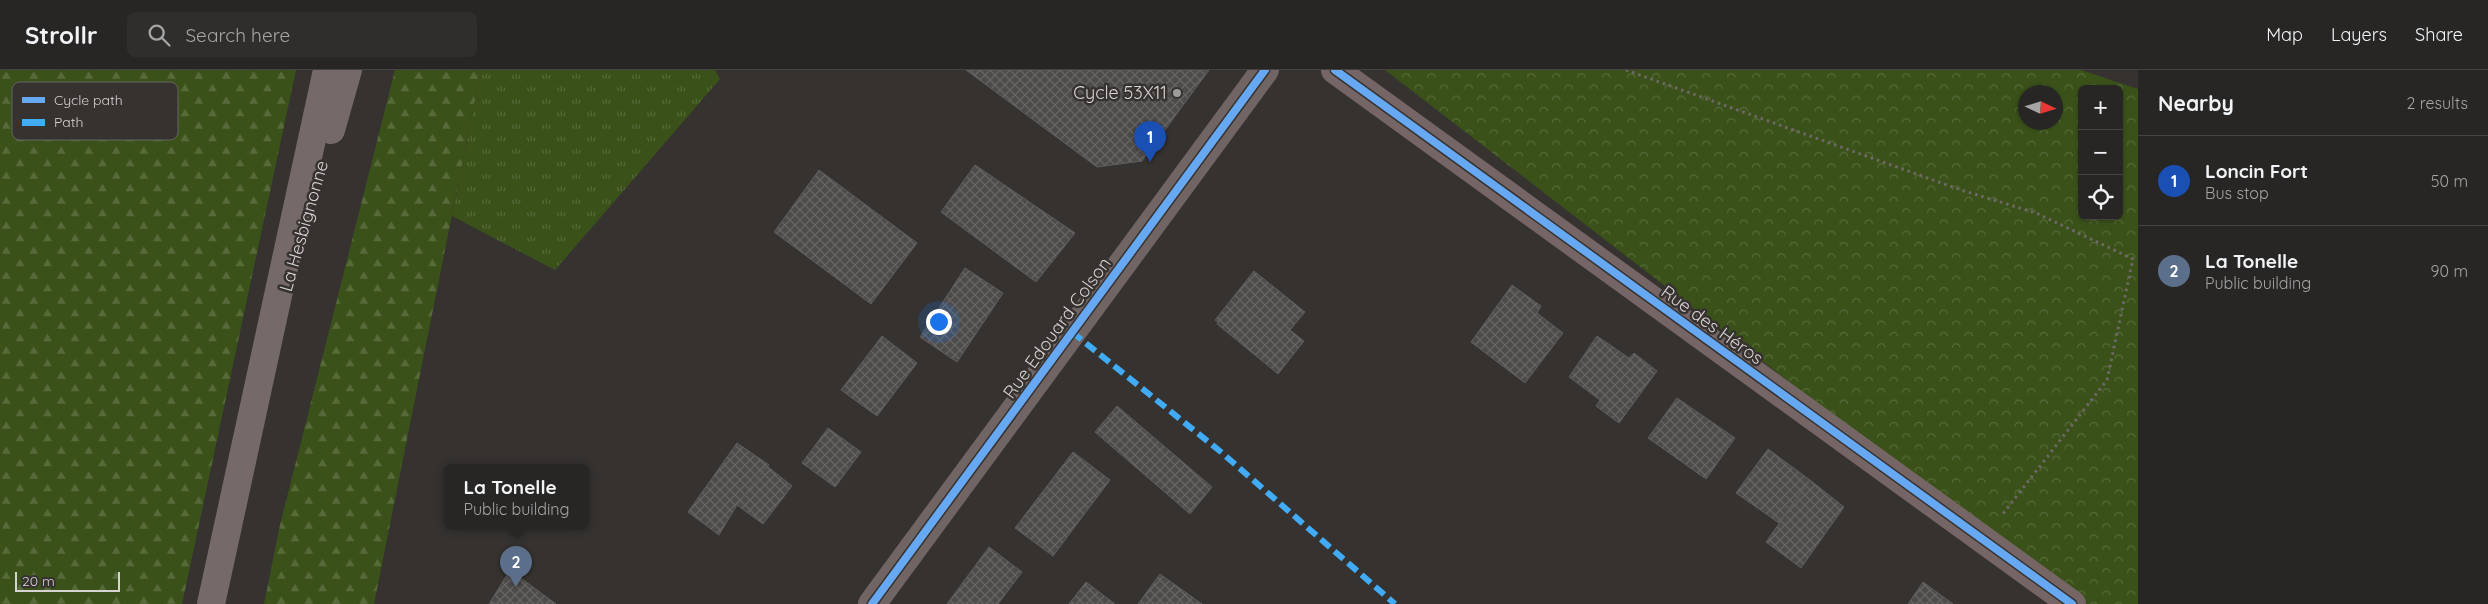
<!DOCTYPE html>
<html lang="en">
<head>
<meta charset="utf-8">
<style>
	body { margin:0; font-family:Quicksand,sans-serif; background:#302e2c; color:#f1f3f6 }
	.controls { position:absolute; right:15px; top:15px; display:grid; overflow:hidden; border-radius:8px; box-shadow:0 1px 4px #0004 }
	.controls button { width:45px; height:45px; display:grid; place-items:center; padding:0; border:0; border-bottom:1px solid #444341; background:#282624; color:#f1f3f6; font:25px sans-serif }
	.compass { position:absolute; left:2018px; top:15px; width:45px; height:45px; border-radius:50%; background:#282624; box-shadow:0 1px 4px #0004; rotate:94deg }
	.scale { position:absolute; left:15px; bottom:12px; width:105px; box-sizing:border-box; padding-left:5px; border:2px solid #d6d3d2; border-top:0; font-size:14px; line-height:18px; white-space:nowrap; color:#d6d3d2; -webkit-text-stroke:4px #36322f; paint-order:stroke }
	.you { position:absolute; left:938px; top:251px; width:18px; height:18px; margin:-12px; border:4px solid #fff; border-radius:50%; background:#1a73e8; box-shadow:0 0 0 8px #1a73e833 }
	.badge { display:grid; place-items:center; width:32px; height:32px; border-radius:50%; background:#9e9b99; color:#fff; font-size:16px; font-weight:700 }
	.pin { position:absolute; translate:-50% -41px; filter:drop-shadow(0 1px 2px #0008) }
	.pin::after { content:''; position:absolute; top:26px; width:18px; height:15px; background:inherit; clip-path:polygon(0 0,100% 0,50% 100%) }
	.popup { position:absolute; left:444px; top:394px; width:145px; height:65px; box-sizing:border-box; display:grid; place-content:center; border-radius:8px; background:#282624; filter:drop-shadow(0 1px 4px #0005); font-size:16px; white-space:nowrap; color:#a5a5a6 }
	.popup b { font-size:19px; color:#f1f3f6 }
	.popup::after { content:''; position:absolute; left:50%; top:100%; margin-left:-10px; border:10px solid transparent; border-top-color:#282624 }
	.list { margin:0; padding:0; list-style:none }
	h2 { display:flex; justify-content:space-between; align-items:center; height:65px; margin:0; padding:0 20px; font-size:21px }
	h2 small { font-size:16px; font-weight:400; color:#a5a5a6 }
	.list li { display:grid; grid-template-columns:32px 1fr auto; gap:15px; align-items:center; box-sizing:border-box; height:90px; padding:0 20px; border-top:1px solid #444341 }
	.list b { display:block; font-size:19px; white-space:nowrap }
	.list p { margin:0; font-size:16px; white-space:nowrap; color:#a5a5a6 }
	.list em { font-size:16px; font-style:normal; color:#a5a5a6 }
	.icon { flex:none; width:28px; height:28px; fill:none; stroke:currentColor; stroke-width:2; stroke-linecap:round; stroke-linejoin:round }
	.map { position:relative; flex:none; width:2138px; height:534px; overflow:hidden }
	header { display:flex; align-items:center; gap:30px; box-sizing:border-box; height:70px; padding:0 25px; background:#282624; border-bottom:1px solid #444341 }
	header strong { font-size:24px }
	nav { display:flex; gap:28px; margin-inline-start:auto; font-size:18px }
	.search { width:350px; height:45px; background:#302e2c; display:flex; align-items:center; gap:12px; box-sizing:border-box; padding:0 18px; border-radius:8px; color:#a5a5a6; font-size:19px }
	main { display:flex }
	aside { flex:1; background:#282624 }
	.map>svg:first-child { display:block }
	.grass { fill:url(#grass-tufts) }
	.forest { fill:url(#forest-firs) }
	.park { fill:url(#park-crowns); fill-rule:evenodd }
	.building { fill:url(#building-cross-hatch); stroke:#5f5d5b }
	.lines { fill:none; stroke-linecap:round; stroke-linejoin:round }
	.path { stroke:#706766; stroke-width:3; stroke-dasharray:2.5 4; stroke-linecap:butt }
	.secondary { stroke:#766565; stroke-width:28 }
	.primary { stroke:#716563; stroke-width:28 }
	.highway { stroke:#766969; stroke-width:28 }
	.quiet { stroke:#42abf6; stroke-width:6; stroke-dasharray:12 6; stroke-linecap:butt }
	.cycleway-casing { stroke:#36322f; stroke-width:11 }
	.cycleway { stroke:#66a8f1; stroke-width:8 }
	.poi-dot { fill:#9e9b99; stroke:#36322f; stroke-width:2 }
	.labels { text-anchor:middle; stroke-width:5; stroke-linejoin:round; paint-order:stroke }
	.poi-label { font-size:18px; fill:#d6d3d2; stroke:#36322f; text-anchor:end }
	.street-label { font-size:18px; fill:#d6d3d2; stroke:#36322f }
	.key { fill:#36322f; stroke:#666260; stroke-width:1 }
	.key-label { font-size:14px; fill:#d6d3d2 }
</style>
</head>
<body>
<header>
<strong>Strollr</strong>
<div class="search"><svg class="icon" aria-label="search" viewBox="0 0 24 24"><circle cx="10" cy="10" r="6"/><path d="M15 15l6 6"/></svg>Search here</div>
<nav><a>Map</a><a>Layers</a><a>Share</a></nav>
</header>
<main>
<div class="map">
<svg width="2138" height="534" viewBox="0 0 2138 534">
	<defs>
		<pattern id="grass-tufts" width="24" height="20" patternUnits="userSpaceOnUse" patternTransform="scale(1.25)"><rect width="24" height="20" fill="#3a521a"/><path d="M3 7l-1-3M5 7V3M7 7l1-3M15 17l-1-3M17 17v-4M19 17l1-3" fill="none" stroke="#566a3a"/></pattern>
		<pattern id="forest-firs" width="22" height="20" patternUnits="userSpaceOnUse" patternTransform="scale(1.25)"><rect width="22" height="20" fill="#3a521a"/><path d="M5 1l3.5 6h-7zM16 11l3.5 6h-7z" fill="#566a3a"/></pattern>
		<pattern id="park-crowns" width="20" height="18" patternUnits="userSpaceOnUse" patternTransform="scale(1.25)"><rect width="20" height="18" fill="#3a521a"/><path d="M2 6a3 3 0 1 1 6 0M12 15a3 3 0 1 1 6 0" fill="none" stroke="#566a3a"/></pattern>
		<pattern id="building-cross-hatch" width="8" height="8" patternUnits="userSpaceOnUse" patternTransform="scale(1.25)"><rect width="8" height="8" fill="#4e4c4a"/><path d="M0 0l8 8M0 8l8-8" fill="none" stroke="#676563"/></pattern>
	</defs>
	<rect width="100%" height="100%" fill="#353230"/>
	<path class="grass" d="M481 0H715L720 9 555 200 452 146Z"/>
	<g class="forest">
		<path d="M0 0H296L182 534H0Z"/>
		<path d="M395 0H481L374 534H264L280 455Z"/>
	</g>
	<path class="park" d="M1385 0H2081L2138 19V534H2077ZM2082 19H2119V146H2082ZM2026 22H2056V52H2026Z"/>
	<g class="building">
		<path d="M966 0H1209L1142 91 1097 97Z"/>
		<path d="M975 95 1075 163 1036 212 941 142Z"/>
		<path d="M819 100 917 173 871 234 774 162Z"/>
		<path d="M965 198 1003 223 957 292 920 267Z"/>
		<path d="M1254 201 1305 242 1290 260 1304 271 1278 304 1217 254 1218 252 1215 250Z"/>
		<path d="M1512 215 1541 236 1537 243 1563 263 1525 313 1471 272Z"/>
		<path d="M882 266 917 293 877 346 841 320Z"/>
		<path d="M1597 266 1629 288 1634 283 1657 301 1619 353 1596 336 1600 330 1569 307Z"/>
		<path d="M1677 328 1735 368 1706 409 1648 368Z"/>
		<path d="M1117 336 1212 417 1190 444 1095 362Z"/>
		<path d="M828 358 861 382 835 417 802 393Z"/>
		<path d="M737 373 769 395 737 435 719 465 688 442Z"/>
		<path d="M1768 379 1810 410 1779 453 1736 423Z"/>
		<path d="M1073 382 1110 410 1053 486 1015 458Z"/>
		<path d="M767 396 792 416 763 454 737 435Z"/>
		<path d="M1810 410 1844 437 1801 498 1766 472Z"/>
		<path d="M989 477 1022 502 998 534H947Z"/>
		<path d="M510 500 556 534H489Z"/>
		<path d="M1160 504 1202 534H1138Z"/>
		<path d="M1086 512 1115 534H1069Z"/>
		<path d="M1923 512 1953 534H1908Z"/>
	</g>
	<g class="lines">
		<path class="path" d="M1626 0 1961 120 2036 143 2133 189 2107 310 2002 445"/>
		<path class="secondary" d="M1335 0 2072 534"/>
		<path class="primary" d="M872 534 1265 0"/>
		<g class="highway">
			<path d="M331 60 348 0"/>
			<path d="M211 534 327 0"/>
		</g>
		<path class="quiet" d="M1072 262 1221 382 1395 534"/>
		<defs>
			<g id="cycleway">
				<path d="M1335 0 2072 534"/>
				<path d="M872 534 1265 0"/>
			</g>
		</defs>
		<use href="#cycleway" class="cycleway-casing"/>
		<use href="#cycleway" class="cycleway"/>
	</g>
	<circle class="poi-dot" cx="1177" cy="23" r="5"/>
	<g class="labels">
		<g class="poi-label">
			<text x="1167" y="29">Cycle 53X11</text>
		</g>
		<g class="street-label">
			<text transform="translate(304 156) rotate(-74)" y="6">La Hesbignonne</text>
			<text transform="translate(1712 255) rotate(36)" y="6">Rue des Héros</text>
			<text transform="translate(1057 258) rotate(-54)" y="6">Rue Edouard Colson</text>
		</g>
	</g>
	<rect x="12" y="12" width="166" height="58" rx="8" class="key"/>
	<rect x="22" y="27" width="23" height="6" fill="#66a8f1"/>
	<rect x="22" y="49" width="23" height="7" fill="#42abf6"/>
	<g class="key-label">
		<text x="54" y="35">Cycle path</text>
		<text x="54" y="57">Path</text>
	</g>
</svg>
<div class="controls">
<button>+</button>
<button>−</button>
<button><svg class="icon" aria-label="locate" viewBox="0 0 24 24"><circle cx="12" cy="12" r="6"/><path d="M12 2v4M12 18v4M2 12h4M18 12h4"/></svg></button>
</div>
<svg class="compass" viewBox="-18 -18 36 36"><path d="M0-13l5 13h-10z" fill="#e53935"/><path d="M0 13l5-13h-10z" fill="#a5a5a6"/></svg>
<div class="scale">20 m</div>
<div class="you"></div>
<div class="pin badge" style="left:1150px;top:92px;background:#1a4fb4">1</div>
<div class="pin badge" style="left:516px;top:517px;background:#5c6f8a">2</div>
<div class="popup"><b>La Tonelle</b>Public building</div>
</div>
<aside>
<h2>Nearby<small>2 results</small></h2>
<ul class="list">
<li><span class="badge" style="background:#1a4fb4">1</span><div><b>Loncin Fort</b><p>Bus stop</p></div><em>50 m</em></li>
<li><span class="badge" style="background:#5c6f8a">2</span><div><b>La Tonelle</b><p>Public building</p></div><em>90 m</em></li>
</ul>
</aside>
</main>
</body>
</html>
